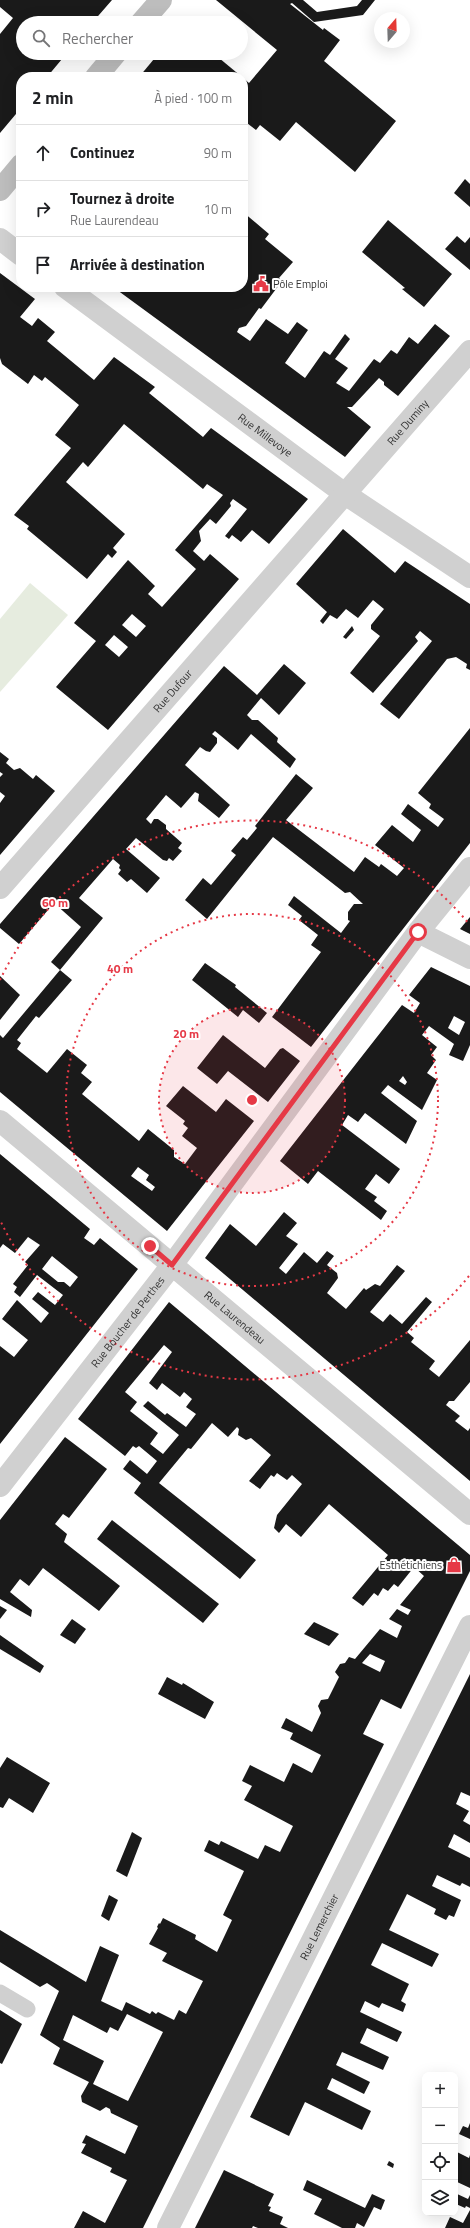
<!DOCTYPE html>
<html lang="fr">
<head>
<meta charset="utf-8">
<style>
	body { margin:0; font-family:"Titillium Web",sans-serif; background:#f2f2f2; color:#202124 }
	.controls { position:absolute; right:12px; bottom:12px; display:grid; overflow:hidden; border-radius:8px; box-shadow:0 4px 16px #0002 }
	.controls button { width:36px; height:36px; display:grid; place-items:center; padding:0; border:0; border-bottom:1px solid #e0e0e0; background:#fff; color:#202124; font:20px sans-serif }
	.compass { position:absolute; left:374px; top:12px; width:36px; height:36px; border-radius:50%; background:#fff; box-shadow:0 4px 16px #0002; rotate:19deg }
	.stop { position:absolute; width:12px; height:12px; margin:-9px; border:3px solid #e63946; border-radius:50%; background:#fff }
	.stop.end { background:#e63946; border-color:#fff; box-shadow:0 1px 4px #0008 }
	.list { margin:0; padding:0; list-style:none }
	h2 { display:flex; justify-content:space-between; align-items:center; height:52px; margin:0; padding:0 16px; font-size:17px }
	h2 small { font-size:13px; font-weight:400; color:#757577 }
	.list li { display:grid; grid-template-columns:26px 1fr auto; gap:12px; align-items:center; box-sizing:border-box; height:56px; padding:0 16px; border-top:1px solid #e0e0e0 }
	.list b { display:block; font-size:15px; white-space:nowrap }
	.list p { margin:0; font-size:13px; white-space:nowrap; color:#757577 }
	.list em { font-size:13px; font-style:normal; color:#757577 }
	.icon { flex:none; width:22px; height:22px; fill:none; stroke:currentColor; stroke-width:2; stroke-linecap:round; stroke-linejoin:round }
	.map { position:relative; flex:none; width:470px; height:2228px; overflow:hidden }
	.search { position:absolute; background:#fff; box-shadow:0 4px 16px #0002; left:16px; top:16px; width:232px; height:44px; display:flex; align-items:center; gap:10px; box-sizing:border-box; padding:0 14px; border-radius:22px; color:#757577; font-size:15px }
	.panel { position:absolute; background:#fff; box-shadow:0 4px 16px #0002; left:16px; top:72px; width:232px; height:220px; border-radius:16px }
	.map>svg:first-child { display:block }
	.green { fill:#e6ecdf }
	.building { fill:#1a1a1a; fill-rule:evenodd }
	.lines { fill:none; stroke-linecap:round; stroke-linejoin:round }
	.lane { stroke:#d0d0d0; stroke-width:17 }
	.street { stroke:#d0d0d0; stroke-width:22 }
	.secondary { stroke:#bdbdbd; stroke-width:22 }
	.route { stroke:#e63946; stroke-width:5 }
	.ring { fill:none; stroke:#e63946; stroke-width:2; stroke-dasharray:2 4 }
	.labels { text-anchor:middle; stroke-width:4; stroke-linejoin:round; paint-order:stroke }
	.poi-label { font-size:11px; fill:#333; stroke:#fff; text-anchor:start }
	.street-label { font-size:11px; fill:#333; stroke:#fff }
	.centre { fill:#e63946; stroke:#fff; stroke-width:2 }
	.ring-label { font-size:12px; text-anchor:middle; font-weight:bold; fill:#e63946; stroke:#fff; stroke-width:4; stroke-linejoin:round; paint-order:stroke }
</style>
</head>
<body>
<div class="map">
<svg width="470" height="2228" viewBox="0 0 470 2228">
	<rect width="100%" height="100%" fill="#fff"/>
	<path class="green" d="M30 583 68 615 0 692V619Z"/>
	<g class="building">
		<path d="M0 0H112L92 23H23V53H67L47 77H21V108L0 133V34L13 18 0 7Z"/>
		<path d="M216 0H303L317 12 357 6 362 0H375L363 15 314 22 292 3 290 4 323 30 324 28 340 40 324 61 396 121 355 172 296 122 280 141 260 125 256 130 243 120 245 112 243 110V78L249 83 277 50Z"/>
		<path d="M159 53H213L242 77H139Z"/>
		<path d="M465 179 470 184V207L454 193Z"/>
		<path d="M243 212 269 234 265 239 293 262 279 278 282 281 261 309 259 308 246 326 239 328 237 332 250 341 266 319 288 334 297 322 308 330 285 363 305 378 324 351 330 355 345 334 350 339 335 359 348 368 336 383 349 391 374 359 380 363 391 350 397 354 409 337 418 344 435 324 450 336 398 396 384 385V382L379 378 352 407H347L371 427 345 457 113 287H243Z"/>
		<path d="M388 220 452 274 424 307 402 289 405 288 362 252Z"/>
		<path d="M457 236 465 243 470 237V270L445 249Z"/>
		<path d="M0 273 35 299 20 317 32 326 38 318 55 332 47 341 94 380 114 357 155 387 149 393 203 437 211 428 308 499 269 544 252 530 241 542 232 535 229 539 225 536 247 509 233 499 230 503 231 506 216 524 210 519 199 531 201 541 193 551 204 561 210 554 239 579 108 730 56 687 96 641 74 623 128 560 155 586 148 594 162 607 196 569 175 550 223 495 207 484 203 489 124 424 88 467 83 462 66 482 125 534 113 548 117 552 112 558 108 554 87 579 27 529 29 526 14 515 71 448 55 435 79 405 45 377 42 381 34 375 28 384 2 364 0 358ZM132 614 146 626 136 637 122 625ZM114 635 128 647 119 657 105 645Z"/>
		<path d="M343 529 395 573 405 561 470 604V670L466 668 467 664 456 657 447 659 399 719 380 704 432 641 420 631 415 637 418 641 373 693 350 673 380 636 371 629V625L384 609 373 600 358 618 346 609 337 619 330 615 323 624 320 621 327 612 296 584Z"/>
		<path d="M352 626 354 630 346 639 343 637Z"/>
		<path d="M284 664 306 683 279 715 261 698 247 715 252 720H258L278 738 277 742 296 759 290 768 251 734 238 750 215 731 212 734 217 738V743L210 752 206 751 200 747 185 765 230 805 219 818 198 801 199 794 195 792 181 808 166 795 146 819 151 824 154 819H158L166 825V829L182 843 178 848 182 851 173 861 169 858 167 861 163 860 136 838 126 849 160 878 147 893 131 879 127 882 118 874 121 870 119 868 120 865 113 859 79 898 103 918 60 970 51 962 81 927 54 903 19 944 0 928V924L224 666 257 695Z"/>
		<path d="M470 728V843L311 1047 272 1017 321 952 311 945 318 935 299 920 302 916 288 905 294 896 341 933 350 921 348 920V912L354 904H363L350 892 345 893 273 837 207 919 185 900 203 878 211 885 236 855 231 851 243 837 247 840 257 828 255 826 296 774 313 788 286 820 354 872 365 857 379 867 381 864 397 876 404 868 375 845 392 825 413 842 421 830 401 814 408 804 438 827 444 819 429 808 431 804 418 793Z"/>
		<path d="M0 752 9 759 6 763 14 770 20 768 33 779 36 775 55 791 0 855V803L5 796 0 792V777L3 774 0 772Z"/>
		<path d="M470 917V934L460 929Z"/>
		<path d="M205 963 236 985 235 987 267 1013 259 1023 243 1010 238 1017 192 980Z"/>
		<path d="M431 967 470 986V1045L463 1061 449 1055 454 1044 429 1026 422 1035 437 1047 431 1055 436 1060 427 1073 437 1080 422 1110 388 1085 381 1093 417 1121 406 1144 365 1113 358 1122 348 1115 342 1125 400 1169 389 1184 376 1174 365 1189 377 1197 374 1201 387 1211 381 1220 318 1171 308 1184 280 1161 402 1005 414 1013 420 1003 409 995ZM454 1016 465 1022 459 1035 448 1028ZM403 1076 407 1082 405 1085 399 1081Z"/>
		<path d="M60 970 72 980 39 1018 36 1016 17 1040 21 1043 17 1049 47 1073 67 1049 87 1065 81 1073 92 1082 82 1094 139 1141 148 1129 174 1150V1157L185 1164 197 1148 182 1136 188 1128 183 1124 185 1121 166 1106 183 1086 216 1112 226 1099 254 1121 167 1231 0 1092V1035L3 1038ZM138 1167 149 1175 146 1180 155 1187 152 1191 131 1176Z"/>
		<path d="M0 976 20 995 0 1020Z"/>
		<path d="M223 1035 265 1068 280 1049 283 1048 300 1061 268 1102 228 1071 217 1084 197 1068Z"/>
		<path d="M0 1154 90 1229 84 1238 94 1245 100 1238 138 1269 0 1444V1346L14 1357 28 1340 2 1319 17 1300 41 1323 49 1313 32 1299 38 1292 55 1305 63 1295 37 1275 20 1297 14 1292 17 1287 13 1284 28 1265 25 1262 40 1245 28 1237 15 1253 3 1244 0 1248ZM52 1256 78 1277 70 1287 64 1282H58L42 1269Z"/>
		<path d="M284 1212 297 1223 286 1236 298 1244 279 1268 286 1274 304 1252 317 1263 327 1251 334 1256 327 1265 337 1273 338 1278 327 1293 346 1309 364 1288 366 1290 375 1284 380 1286 397 1265 405 1271 370 1312 383 1322 390 1314 402 1324 426 1297 432 1302 407 1332 414 1338 411 1342 435 1361 429 1369 439 1377 470 1340V1382L454 1401H449L446 1405 460 1416 455 1421 468 1431 470 1428V1481L205 1258 230 1224 256 1246Z"/>
		<path d="M169 1302 470 1555V1571L401 1709 381 1699 363 1734 384 1744 143 2228H74L83 2211 105 2223 127 2180 110 2172 112 2168 81 2153 86 2144 82 2143 86 2135 125 2154 138 2126 111 2113 110 2109 106 2107 100 2111 82 2102 81 2096 89 2082 53 2064 60 2048 40 2035 59 1991 47 1983 40 1987 0 1962V1930L86 1982 100 1946 119 1955 101 2001 122 2011 126 2002 150 2014 152 2011 156 2014 158 2012 174 2020 179 2010 186 2014 203 1981 162 1961 167 1953 149 1944 158 1928 157 1927 159 1923 160 1924 163 1918 196 1935 195 1939 217 1952 232 1920 223 1915 244 1871 204 1851 209 1840 219 1845 221 1841 258 1859 265 1845 280 1852 293 1826 244 1800 252 1786 242 1781 250 1765 284 1782 293 1763 312 1773 321 1755 290 1739 293 1733 281 1728 286 1718 312 1732 321 1713 318 1706 321 1700 328 1699 339 1677 335 1672 340 1664 345 1663 349 1657 355 1659 380 1629 397 1638 402 1626 389 1619 397 1609 408 1615 411 1610 400 1605 424 1576 414 1567 398 1587 394 1584 388 1591 383 1588 378 1596 374 1593 363 1606 352 1598 388 1555 329 1504 301 1537 286 1524 279 1533 274 1528 277 1515 302 1484 292 1475 287 1480 277 1473 274 1477 271 1475 260 1489 249 1481 271 1455 251 1438 246 1440 238 1435 239 1429 237 1427 228 1437 212 1423 191 1449 188 1448 159 1483 256 1560 240 1579 134 1493 141 1483 123 1469 130 1460 147 1474 157 1461 139 1446 136 1448 133 1446 125 1456 78 1419ZM164 1345 172 1352 149 1383 157 1390 162 1383 180 1397 184 1392 192 1399 186 1407 196 1414 186 1427 167 1413 165 1415 148 1401 143 1406 179 1435 163 1454 150 1444 158 1433 130 1411 137 1402 125 1392ZM370 1654 385 1661 380 1672 362 1663ZM127 2014 163 2032 128 2101 93 2084 104 2061 63 2040 73 2015 107 2033 110 2027 118 2031Z"/>
		<path d="M65 1437 107 1469 69 1518 63 1514 55 1524 67 1534 64 1542 120 1586 99 1611 43 1568 29 1586 20 1579 10 1592 32 1610 31 1617 0 1599V1520Z"/>
		<path d="M112 1520 219 1604 203 1623 97 1539Z"/>
		<path d="M0 1606 7 1610 0 1619Z"/>
		<path d="M72 1619 86 1629 75 1644 60 1635Z"/>
		<path d="M314 1622 339 1634 329 1646 304 1634Z"/>
		<path d="M0 1635 44 1666 40 1673 0 1649Z"/>
		<path d="M470 1674V1796L461 1792 456 1804 469 1811 463 1821 470 1825V1843L454 1834 448 1847 470 1858V1887L462 1883 460 1886 437 1875 432 1886 461 1900 454 1917 449 1915 446 1920 434 1914 436 1909 407 1894 389 1930 439 1954 432 1967 382 1943 371 1965 409 1984 401 2001 406 2004 403 2012 382 2003 379 2008 365 2001 360 2012 402 2032 397 2042 367 2028 360 2043 389 2057 383 2070 342 2052 336 2065 370 2082 364 2094 332 2078 327 2089 371 2111 362 2130 305 2102 289 2136 250 2117Z"/>
		<path d="M167 1677 182 1685 183 1683 214 1702 205 1719 158 1694Z"/>
		<path d="M7 1757 50 1783 33 1813 9 1798 3 1808 0 1807V1768Z"/>
		<path d="M132 1832 142 1838 127 1877 116 1871Z"/>
		<path d="M109 1895 118 1900 109 1921 101 1916Z"/>
		<path d="M0 2010 22 2024 2 2064 0 2063Z"/>
		<path d="M470 2123V2139L459 2134 463 2126 468 2128Z"/>
		<path d="M455 2151 469 2158 470 2155V2188L455 2181Z"/>
		<path d="M389 2161 394 2164 393 2168 387 2165Z"/>
		<path d="M224 2170 274 2194 268 2206 271 2207 269 2211 283 2217 280 2224 288 2228H258L253 2226 252 2228H195Z"/>
		<path d="M307 2180 365 2208 372 2194 385 2200 381 2210 374 2207 364 2227 357 2223 355 2228H342L314 2214 322 2199 303 2190Z"/>
		<path d="M455 2193 468 2199 470 2195V2208L466 2206 465 2208 456 2204Z"/>
		<path d="M470 2210V2228H445L450 2217 463 2223Z"/>
	</g>
	<g class="lines">
		<path class="lane" d="M0 1993 27 2009"/>
		<g class="street">
			<path d="M0 239 21 255"/>
			<path id="s1" d="M65 287 345 494 470 577"/>
			<path id="s2" d="M0 888 470 351"/>
			<path d="M418 932 470 958"/>
			<path id="s3" d="M0 1121 470 1514"/>
			<path id="s4" d="M0 1486 172 1265 418 932 470 868"/>
			<path id="s5" d="M168 2228 470 1626"/>
		</g>
		<g class="secondary">
			<path d="M141 23 161 0"/>
			<path d="M96 77 116 53"/>
			<path d="M0 190 21 165"/>
		</g>
	</g>
	<g class="lines">
		<path class="route" d="M150 1246 172 1265 418 932"/>
	</g>
	<circle cx="252" cy="1100" r="93" fill="#e63946" fill-opacity=".12"/>
	<g class="ring">
		<circle cx="252" cy="1100" r="93"/>
		<circle cx="252" cy="1100" r="186"/>
		<path d="M469 1276A279 279 0 0 1 0 1220M0 980A279 279 0 0 1 469 924"/>
	</g>
	<defs>
		<symbol id="civic-bare" viewBox="-9 -9 18 18"><path d="M-.6-6.5H3V-4.5H.6V-3L4-1V1h2V6H-6V1h2V-1L-.6-3ZM-1.2 2.5V6h2.4V2.5Z" fill="#e63946" stroke="#fff" stroke-width="2.5" paint-order="stroke"/></symbol>
		<symbol id="shop-bare" viewBox="-9 -9 18 18"><path d="M-5-2.5h2.3a2.7 3.5 0 0 1 5.4 0H5L5.5 6h-11ZM-1.5-2.5h3a1.5 2.3 0 0 0-3 0Z" fill="#e63946" stroke="#fff" stroke-width="2.5" paint-order="stroke"/></symbol>
	</defs>
	<g fill-rule="evenodd">
		<use href="#civic-bare" x="250" y="273" width="22" height="22"/>
		<use href="#shop-bare" x="443" y="1554" width="22" height="22"/>
	</g>
	<g class="labels">
		<g class="poi-label">
			<text x="273" y="288">Pôle Emploi</text>
			<text x="442" y="1569" text-anchor="end">Esthétichiens</text>
		</g>
		<g class="street-label">
			<text dy="4" stroke="none"><textPath href="#s2" startOffset="619">Rue Duminy</textPath></text>
			<text dy="4" stroke="none"><textPath href="#s1" startOffset="249">Rue Millevoye</textPath></text>
			<text dy="4" stroke="none"><textPath href="#s2" startOffset="262">Rue Dufour</textPath></text>
			<text dy="4" stroke="none"><textPath href="#s3" startOffset="306">Rue Laurendeau</textPath></text>
			<text dy="4" stroke="none"><textPath href="#s4" startOffset="208">Rue Boucher de Perthes</textPath></text>
			<text dy="4" stroke="none"><textPath href="#s5" startOffset="337">Rue Lemerchier</textPath></text>
		</g>
	</g>
	<circle cx="252" cy="1100" r="6" class="centre"/>
	<g class="ring-label">
		<text x="55" y="907">60 m</text>
		<text x="120" y="973">40 m</text>
		<text x="186" y="1038">20 m</text>
	</g>
</svg>
<div class="controls">
<button>+</button>
<button>−</button>
<button><svg class="icon" aria-label="locate" viewBox="0 0 24 24"><circle cx="12" cy="12" r="6"/><path d="M12 2v4M12 18v4M2 12h4M18 12h4"/></svg></button>
<button><svg class="icon" aria-label="layers" viewBox="0 0 24 24"><path d="M12 4l9 5-9 5-9-5zM3 14l9 5 9-5"/></svg></button>
</div>
<svg class="compass" viewBox="-18 -18 36 36"><path d="M0-13l5 13h-10z" fill="#e53935"/><path d="M0 13l5-13h-10z" fill="#757577"/></svg>
<div class="stop" style="left:418px;top:932px"></div>
<div class="stop end" style="left:150px;top:1246px"></div>
<div class="search"><svg class="icon" aria-label="search" viewBox="0 0 24 24"><circle cx="10" cy="10" r="6"/><path d="M15 15l6 6"/></svg>Rechercher</div>
<section class="panel">
<h2>2 min<small>À pied · 100 m</small></h2>
<ul class="list">
<li><svg class="icon" aria-label="ahead" viewBox="0 0 24 24"><path d="M12 20V5M6 11l6-6 6 6"/></svg><div><b>Continuez</b></div><em>90 m</em></li>
<li><svg class="icon" aria-label="right" viewBox="0 0 24 24"><path d="M7 20v-9h11M14 6l5 5-5 5"/></svg><div><b>Tournez à droite</b><p>Rue Laurendeau</p></div><em>10 m</em></li>
<li><svg class="icon" aria-label="arrive" viewBox="0 0 24 24"><path d="M6 21V4h12l-3 4 3 4H6"/></svg><div><b>Arrivée à destination</b></div></li>
</ul>
</section>
</div>
</body>
</html>
